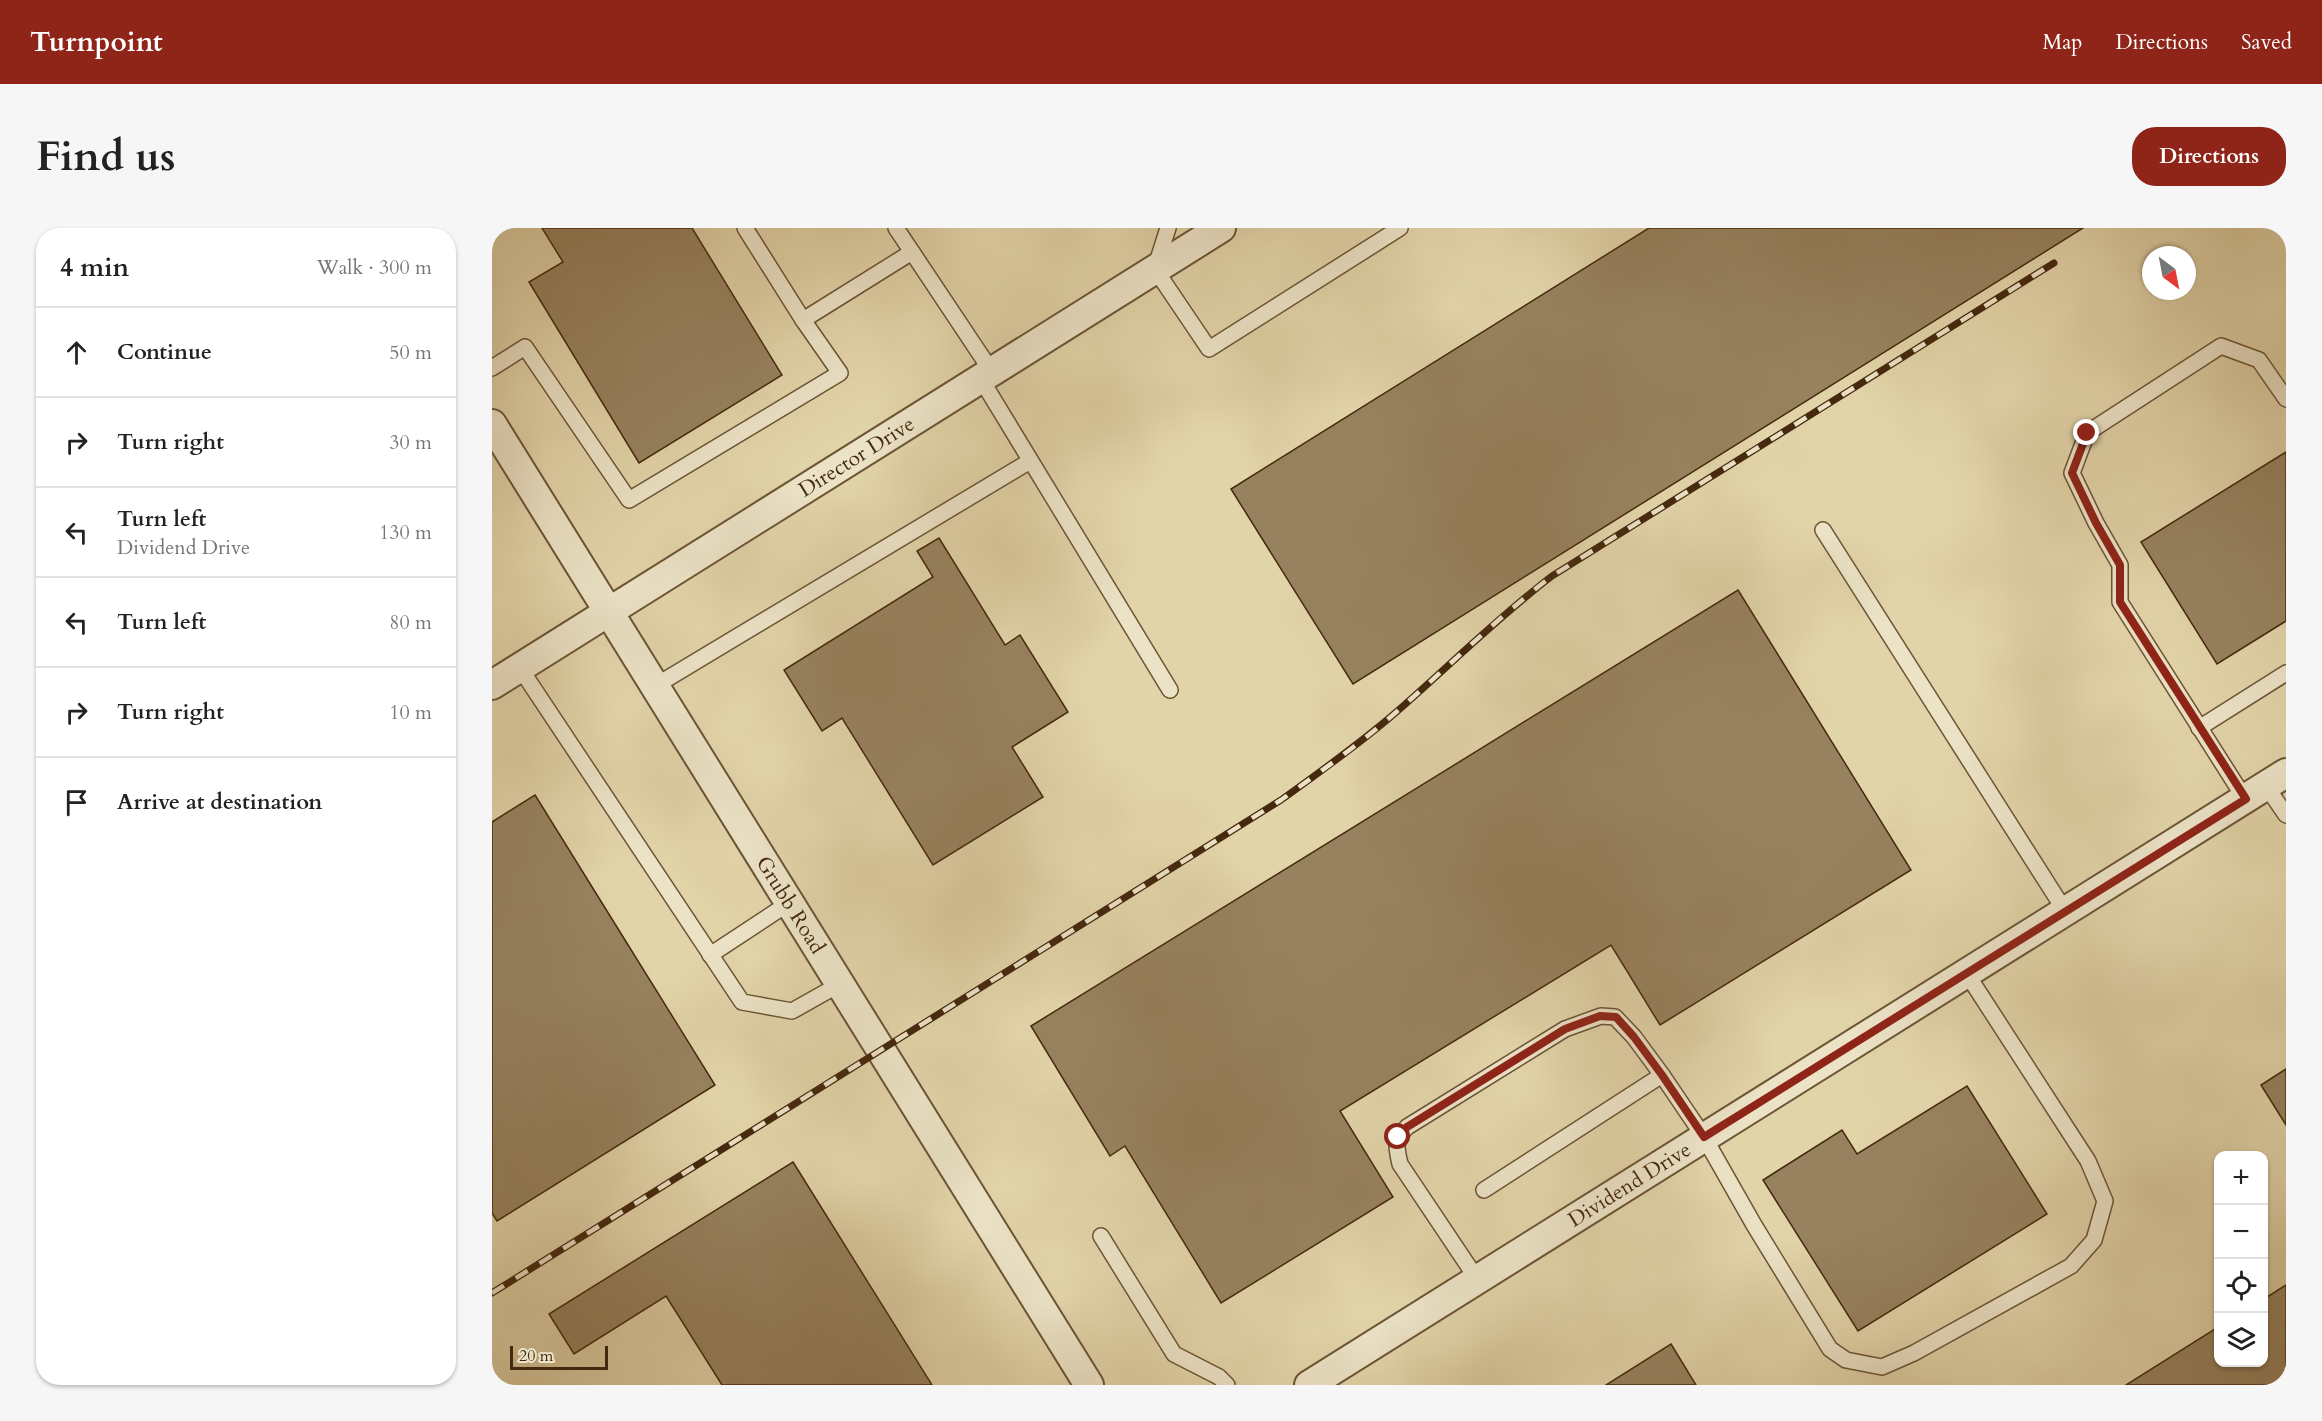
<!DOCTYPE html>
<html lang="en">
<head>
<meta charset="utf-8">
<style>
	body { margin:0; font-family:Cardo,serif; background:#f6f6f6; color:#222 }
	.controls { position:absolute; right:18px; bottom:18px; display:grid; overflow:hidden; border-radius:12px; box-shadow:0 2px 4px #0004 }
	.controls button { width:54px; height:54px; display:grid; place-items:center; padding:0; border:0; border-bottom:2px solid #e0e0e0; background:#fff; color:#222; font:30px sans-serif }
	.compass { position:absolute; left:1650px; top:18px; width:54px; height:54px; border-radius:50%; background:#fff; box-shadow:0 2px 4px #0004; rotate:148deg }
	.scale { position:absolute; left:18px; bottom:15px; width:98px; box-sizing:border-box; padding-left:6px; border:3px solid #45290e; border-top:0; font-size:16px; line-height:21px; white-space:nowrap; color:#45290e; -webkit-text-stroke:4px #ece3c7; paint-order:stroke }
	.stop { position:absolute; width:18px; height:18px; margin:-14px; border:4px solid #8f2418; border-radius:50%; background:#fff }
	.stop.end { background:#8f2418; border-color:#fff; box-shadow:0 2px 6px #0008 }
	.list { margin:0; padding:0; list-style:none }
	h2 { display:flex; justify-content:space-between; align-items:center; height:78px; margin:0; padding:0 24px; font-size:26px }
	h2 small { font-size:20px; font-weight:400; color:#767676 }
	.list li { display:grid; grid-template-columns:39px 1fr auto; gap:18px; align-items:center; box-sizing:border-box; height:90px; padding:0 24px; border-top:2px solid #e0e0e0 }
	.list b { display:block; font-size:22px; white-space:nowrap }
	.list p { margin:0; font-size:20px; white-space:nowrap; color:#767676 }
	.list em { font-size:20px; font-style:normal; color:#767676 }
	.icon { flex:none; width:33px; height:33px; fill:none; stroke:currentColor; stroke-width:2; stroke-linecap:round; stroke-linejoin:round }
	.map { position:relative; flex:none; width:1794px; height:1157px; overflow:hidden; border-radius:24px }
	header { display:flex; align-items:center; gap:36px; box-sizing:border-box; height:84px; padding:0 30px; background:#8f2418; color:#fff }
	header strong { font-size:28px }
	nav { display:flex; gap:33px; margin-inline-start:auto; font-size:21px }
	.intro { display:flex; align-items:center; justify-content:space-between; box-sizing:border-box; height:144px; padding:0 36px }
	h1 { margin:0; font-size:42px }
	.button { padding:15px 27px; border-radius:24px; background:#8f2418; color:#fff; font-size:21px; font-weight:700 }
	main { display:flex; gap:36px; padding:0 36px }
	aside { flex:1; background:#fff; border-radius:24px; box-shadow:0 2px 4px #0004 }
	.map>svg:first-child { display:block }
	.building { fill:#97825f; stroke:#45290e; stroke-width:1.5 }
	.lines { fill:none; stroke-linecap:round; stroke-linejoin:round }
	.lane-casing { stroke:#6c5435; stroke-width:18 }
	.street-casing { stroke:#6c5435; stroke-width:32 }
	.lane { stroke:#ece3c7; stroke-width:15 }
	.street { stroke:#ece3c7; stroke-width:28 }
	.rail-casing { stroke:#45290e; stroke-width:7 }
	.rail { stroke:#ece3c7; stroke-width:4.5; stroke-dasharray:14; stroke-linecap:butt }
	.route { stroke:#8f2418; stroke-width:8 }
	.labels { text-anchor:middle; stroke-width:4.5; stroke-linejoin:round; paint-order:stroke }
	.street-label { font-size:21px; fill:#45290e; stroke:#ece3c7 }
</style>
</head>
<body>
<header>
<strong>Turnpoint</strong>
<nav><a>Map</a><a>Directions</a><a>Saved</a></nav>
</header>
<div class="intro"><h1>Find us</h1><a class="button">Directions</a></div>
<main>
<aside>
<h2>4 min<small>Walk · 300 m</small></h2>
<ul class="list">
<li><svg class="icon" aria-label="ahead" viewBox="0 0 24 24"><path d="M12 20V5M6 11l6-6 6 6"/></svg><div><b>Continue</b></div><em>50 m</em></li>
<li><svg class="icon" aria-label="right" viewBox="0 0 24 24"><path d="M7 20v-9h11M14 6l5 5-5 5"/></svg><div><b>Turn right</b></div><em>30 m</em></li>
<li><svg class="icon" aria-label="left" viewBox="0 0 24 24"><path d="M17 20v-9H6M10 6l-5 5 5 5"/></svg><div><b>Turn left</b><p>Dividend Drive</p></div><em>130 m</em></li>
<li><svg class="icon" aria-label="left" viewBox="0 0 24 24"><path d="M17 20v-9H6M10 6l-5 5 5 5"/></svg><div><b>Turn left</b></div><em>80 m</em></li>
<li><svg class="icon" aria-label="right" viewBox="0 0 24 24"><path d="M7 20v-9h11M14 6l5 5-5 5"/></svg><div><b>Turn right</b></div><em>10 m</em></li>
<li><svg class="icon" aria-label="arrive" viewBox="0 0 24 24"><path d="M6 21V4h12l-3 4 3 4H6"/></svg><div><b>Arrive at destination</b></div></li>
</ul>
</aside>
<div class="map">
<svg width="1794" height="1157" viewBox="0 0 1794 1157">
	<rect width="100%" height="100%" fill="#e2d4a9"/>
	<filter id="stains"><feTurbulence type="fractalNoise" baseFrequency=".00333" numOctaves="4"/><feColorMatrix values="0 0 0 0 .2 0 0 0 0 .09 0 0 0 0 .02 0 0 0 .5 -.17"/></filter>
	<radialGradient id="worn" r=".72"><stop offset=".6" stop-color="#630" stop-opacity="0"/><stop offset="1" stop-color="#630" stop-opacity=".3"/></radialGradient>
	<g class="building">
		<path d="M50 0H200L290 147 147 235 37 54 71 34Z"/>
		<path d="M1157 0H1591L861 456 739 261Z"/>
		<path d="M1794 224V393L1725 436 1649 314Z"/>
		<path d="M447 310 513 417 528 407 576 484 520 519 551 569 441 637 350 490 330 503 292 442 441 349 425 323Z"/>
		<path d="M1246 362 1419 642 1168 797 1119 717 848 883 901 969 729 1075 633 918 618 928 539 798Z"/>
		<path d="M43 567 223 857 5 993 0 985V594Z"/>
		<path d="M1794 841V897L1769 857Z"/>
		<path d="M1475 858 1555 986 1366 1103 1271 952 1350 902 1365 926Z"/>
		<path d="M301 934 440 1157H230L174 1068 82 1126 57 1086Z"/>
		<path d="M1794 1057V1157H1634L1726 1099V1134H1772V1071Z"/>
		<path d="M1179 1116 1204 1157H1114Z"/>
	</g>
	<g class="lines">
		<defs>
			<g id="lane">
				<path d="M253 0 311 92"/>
				<path d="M404 0 500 144"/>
				<path d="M676 0 663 41 717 121 908 0"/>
				<path d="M0 140 33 119 137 272 348 145 311 92 420 24"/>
				<path d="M489 151 678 462"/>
				<path d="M1331 302 1573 683"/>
				<path d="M28 440 250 774 300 783 348 756"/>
				<path d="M163 458 538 233"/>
				<path d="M1707 500 1794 445"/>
				<path d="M1774 558 1794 587"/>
				<path d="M1753 571 1628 374V337L1604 295 1580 245 1595 205 1729 118 1767 132 1794 171"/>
				<path d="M218 727 297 675"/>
				<path d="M992 962 1170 847 1212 909 1262 997 1338 1121 1354 1132 1390 1139 1422 1125 1579 1038 1602 1012 1613 973 1596 933 1475 746"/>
				<path d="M609 1008 682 1126 727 1149 735 1157"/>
				<path d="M985 1051 908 936C904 918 902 913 915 899L1073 801 1109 788 1123 789 1142 809 1170 847"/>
			</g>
			<g id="street">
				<path id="s1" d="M0 196 597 1157"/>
				<path id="s2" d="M0 457 729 0"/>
				<path id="s3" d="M817 1157 1794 545"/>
			</g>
		</defs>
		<use href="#lane" class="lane-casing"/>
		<use href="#street" class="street-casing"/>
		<use href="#lane" class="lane"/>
		<use href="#street" class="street"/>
		<defs>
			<path id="rail" d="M0 1065 789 572C828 544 866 517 902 486 955 440 1004 391 1060 348L1562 35"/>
		</defs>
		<use href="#rail" class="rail-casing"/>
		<use href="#rail" class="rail"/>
	</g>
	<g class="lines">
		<path class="route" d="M906 909 915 899 1073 801 1108 788 1124 789 1142 809 1170 847 1212 909 1754 571 1628 374V337L1604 295 1580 245 1595 205"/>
	</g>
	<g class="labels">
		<g class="street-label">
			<text dy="7" stroke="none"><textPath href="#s2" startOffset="430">Director Drive</textPath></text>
			<text dy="7" stroke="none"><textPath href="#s1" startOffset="566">Grubb Road</textPath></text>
			<text dy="7" stroke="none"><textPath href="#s3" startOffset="378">Dividend Drive</textPath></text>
		</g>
	</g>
	<rect width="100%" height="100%" filter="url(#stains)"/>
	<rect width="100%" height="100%" fill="url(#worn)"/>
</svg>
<div class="controls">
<button>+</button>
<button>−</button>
<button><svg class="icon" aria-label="locate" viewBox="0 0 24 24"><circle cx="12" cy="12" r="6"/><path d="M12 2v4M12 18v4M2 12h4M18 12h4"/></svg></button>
<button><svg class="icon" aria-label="layers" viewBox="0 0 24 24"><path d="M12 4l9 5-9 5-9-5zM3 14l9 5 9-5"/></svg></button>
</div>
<svg class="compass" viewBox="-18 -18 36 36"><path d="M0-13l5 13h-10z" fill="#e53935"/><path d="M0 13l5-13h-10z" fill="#767676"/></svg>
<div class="scale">20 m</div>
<div class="stop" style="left:906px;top:909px"></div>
<div class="stop end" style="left:1595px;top:205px"></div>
</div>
</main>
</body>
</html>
